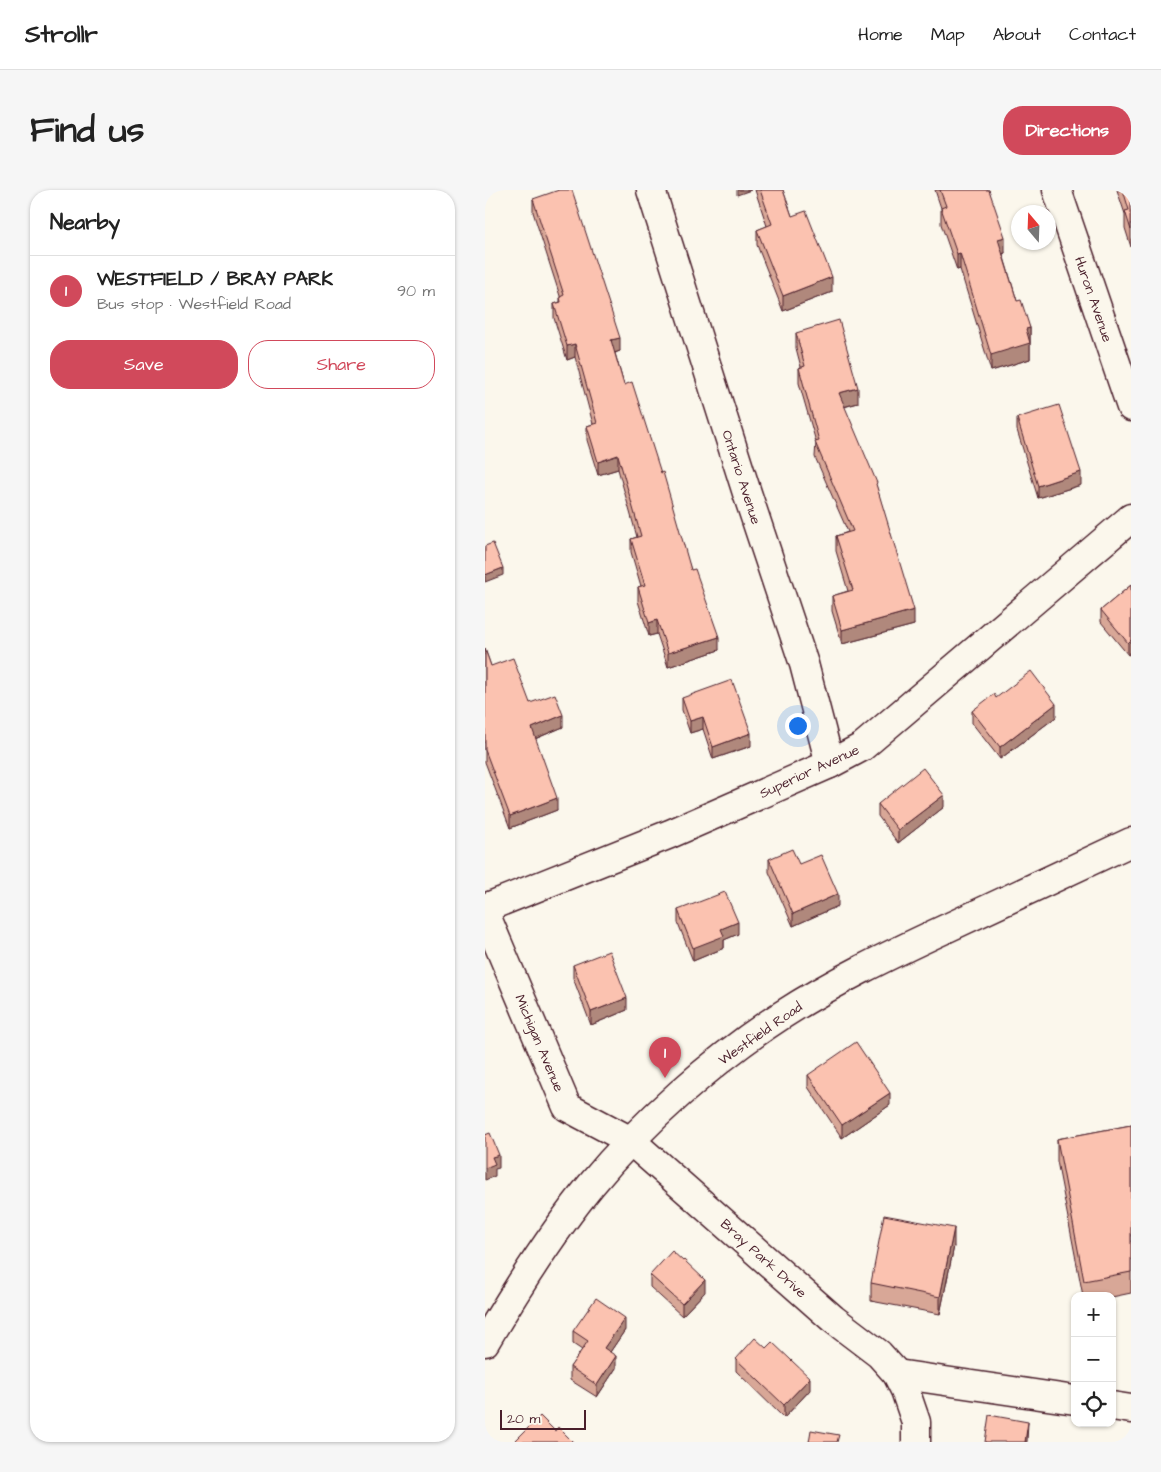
<!DOCTYPE html>
<html lang="en">
<head>
<meta charset="utf-8">
<style>
	body { margin:0; font-family:"Architects Daughter",sans-serif; background:#f6f6f6; color:#222 }
	.controls { position:absolute; right:15px; bottom:15px; display:grid; overflow:hidden; border-radius:10px; box-shadow:0 1px 4px #0004 }
	.controls button { width:45px; height:45px; display:grid; place-items:center; padding:0; border:0; border-bottom:1px solid #e0e0e0; background:#fff; color:#222; font:25px sans-serif }
	.compass { position:absolute; left:526px; top:15px; width:45px; height:45px; border-radius:50%; background:#fff; box-shadow:0 1px 4px #0004; rotate:341deg }
	.scale { position:absolute; left:15px; bottom:12px; width:86px; box-sizing:border-box; padding-left:5px; border:2px solid #4a1f2b; border-top:0; font-size:14px; line-height:18px; white-space:nowrap; color:#4a1f2b; -webkit-text-stroke:4px #fbf7ec; paint-order:stroke }
	.you { position:absolute; left:312px; top:535px; width:18px; height:18px; margin:-12px; border:4px solid #fff; border-radius:50%; background:#1a73e8; box-shadow:0 0 0 8px #1a73e833 }
	.badge { display:grid; place-items:center; width:32px; height:32px; border-radius:50%; background:#d1495b; color:#fff; font-size:16px; font-weight:700 }
	.pin { position:absolute; translate:-50% -41px; filter:drop-shadow(0 1px 2px #0008) }
	.pin::after { content:''; position:absolute; top:26px; width:18px; height:15px; background:inherit; clip-path:polygon(0 0,100% 0,50% 100%) }
	.list { margin:0; padding:0; list-style:none }
	h2 { display:flex; justify-content:space-between; align-items:center; height:65px; margin:0; padding:0 20px; font-size:21px }
	h2 small { font-size:16px; font-weight:400; color:#767676 }
	.list li { display:grid; grid-template-columns:32px 1fr auto; gap:15px; align-items:center; box-sizing:border-box; height:70px; padding:0 20px; border-top:1px solid #e0e0e0 }
	.list b { display:block; font-size:19px; white-space:nowrap }
	.list p { margin:0; font-size:16px; white-space:nowrap; color:#767676 }
	.list em { font-size:16px; font-style:normal; color:#767676 }
	.actions { display:flex; gap:10px; padding:15px 20px }
	.actions a { flex:1; padding:11px 0; border:1px solid #d1495b; border-radius:20px; text-align:center; font-size:18px; color:#d1495b }
	.actions .main { background:#d1495b; color:#fff }
	.icon { flex:none; width:28px; height:28px; fill:none; stroke:currentColor; stroke-width:2; stroke-linecap:round; stroke-linejoin:round }
	.map { position:relative; flex:none; width:646px; height:1252px; overflow:hidden; border-radius:20px }
	header { display:flex; align-items:center; gap:30px; box-sizing:border-box; height:70px; padding:0 25px; background:#fff; border-bottom:1px solid #e0e0e0 }
	header strong { font-size:24px }
	nav { display:flex; gap:28px; margin-inline-start:auto; font-size:18px }
	.intro { display:flex; align-items:center; justify-content:space-between; box-sizing:border-box; height:120px; padding:0 30px }
	h1 { margin:0; font-size:35px }
	.button { padding:12px 22px; border-radius:20px; background:#d1495b; color:#fff; font-size:18px; font-weight:700 }
	main { display:flex; gap:30px; padding:0 30px }
	aside { flex:1; background:#fff; border-radius:20px; box-shadow:0 1px 4px #0004 }
	.map>svg:first-child { display:block }
	.lines { fill:none; stroke-linecap:round; stroke-linejoin:round }
	.minor-casing { stroke:#4a1f2b; stroke-width:31 }
	.major-casing { stroke:#4a1f2b; stroke-width:31 }
	.minor { stroke:#fbf7ec; stroke-width:28 }
	.major { stroke:#fbf7ec; stroke-width:28 }
	.wall { fill:#d8a797; stroke:#4a1f2b }
	.shaded-wall { fill:#b0887b; stroke:#4a1f2b }
	.building { fill:#fbc2b0; stroke:#4a1f2b }
	.labels { text-anchor:middle; stroke-width:4; stroke-linejoin:round; paint-order:stroke }
	.street-label { font-size:14px; fill:#4a1f2b; stroke:#fbf7ec }
</style>
</head>
<body>
<header>
<strong>Strollr</strong>
<nav><a>Home</a><a>Map</a><a>About</a><a>Contact</a></nav>
</header>
<div class="intro"><h1>Find us</h1><a class="button">Directions</a></div>
<main>
<aside>
<h2>Nearby<small></small></h2>
<ul class="list">
<li><span class="badge">1</span><div><b>WESTFIELD / BRAY PARK</b><p>Bus stop · Westfield Road</p></div><em>90 m</em></li>
</ul>
<div class="actions"><a class="main">Save</a><a>Share</a></div>
</aside>
<div class="map">
<svg width="646" height="1252" viewBox="0 0 646 1252">
	<rect width="100%" height="100%" fill="#fbf7ec"/>
	<filter id="ink" filterUnits="userSpaceOnUse"><feTurbulence type="fractalNoise" baseFrequency=".02" numOctaves="2"/><feDisplacementMap in="SourceGraphic" scale="10" xChannelSelector="R" yChannelSelector="G"/><feConvolveMatrix kernelMatrix="1 2 1 2 8 2 1 2 1" color-interpolation-filters="sRGB"/></filter>
	<g filter="url(#ink)">
		<g class="lines">
			<defs>
				<g id="minor">
					<path d="M166 0 262 303 319 474 345 574"/>
					<path d="M572 0 646 217"/>
					<path d="M0 718 185 644 345 574 377 557 646 328"/>
					<path d="M0 723 82 917 146 951 348 1129 394 1164 412 1184 420 1200 431 1232V1252"/>
					<path d="M412 1184 590 1210"/>
					<path d="M627 1216 646 1219"/>
				</g>
				<path id="major" d="M0 1152C32 1098 66 1044 106 995 157 933 229 869 297 825 348 792 404 765 460 739 522 710 584 681 646 652"/>
			</defs>
			<use href="#minor" class="minor-casing"/>
			<use href="#major" class="major-casing"/>
			<use href="#minor" class="minor"/>
			<use href="#major" class="major"/>
		</g>
		<g class="wall">
			<path d="M270 0H298L307 26 347 102 298 121 272 55V40L282 36Z"/>
			<path d="M450 0H504L520 63 518 64 532 111 545 138V169L506 181 475 79 472 80 456 34V18Z"/>
			<path d="M632 0H646V57L640 38V24Z"/>
			<path d="M48 9 135 161 130 163 139 195 206 380 234 460 183 477 172 444 164 446 153 411V397L156 396 146 362V349L152 347 133 279 113 285 102 250V236L108 234 90 167 82 170 69 128V114L75 112V106L48 22Z"/>
			<path d="M311 143 373 213 359 217 392 298 429 435 357 454 347 421V406L363 401 351 361V346L363 342 330 267 331 252 314 193V178L316 177 311 158Z"/>
			<path d="M532 228 596 295 553 308 532 240Z"/>
			<path d="M646 395V463L643 465 616 432V420Z"/>
			<path d="M0 459 6 476 45 513 78 537 50 549 72 620 25 638 0 572Z"/>
			<path d="M197 508 266 556 228 569 218 539 205 543 197 520Z"/>
			<path d="M511 508 571 527 515 569 487 533V521Z"/>
			<path d="M393 614 459 617 413 653 393 626Z"/>
			<path d="M284 669 314 674 353 716 308 736 284 682Z"/>
			<path d="M193 720 253 744 239 750V758L208 771 193 733Z"/>
			<path d="M88 775 142 820 106 835 88 788Z"/>
			<path d="M323 885 405 915 357 948 323 897Z"/>
			<path d="M646 935V1103L627 1107V1106H598L572 971V949Z"/>
			<path d="M469 1056 455 1124 386 1111V1093Z"/>
			<path d="M165 1085 220 1102 197 1126 165 1097Z"/>
			<path d="M140 1140 125 1162 131 1178 112 1207 85 1190V1177L97 1160 88 1154V1141Z"/>
			<path d="M251 1169 325 1200 299 1228 251 1181Z"/>
		</g>
		<g class="shaded-wall">
			<path d="M252 0H266L252 5Z"/>
			<path d="M520 47V63L513 65V49Z"/>
			<path d="M475 63V79L472 80V64Z"/>
			<path d="M347 87V102L298 121V106Z"/>
			<path d="M545 138V169L506 181V165L541 139Z"/>
			<path d="M135 148V161L126 164V150Z"/>
			<path d="M90 154V167L82 170V156Z"/>
			<path d="M373 198V213L354 218V203Z"/>
			<path d="M133 265V279L113 285V272Z"/>
			<path d="M596 282V295L553 308V296Z"/>
			<path d="M18 378V385L0 392V385Z"/>
			<path d="M429 420V435L357 454V440Z"/>
			<path d="M172 430V444L164 446V433Z"/>
			<path d="M234 447V460L183 477V463Z"/>
			<path d="M646 450V463L643 465V453Z"/>
			<path d="M571 514V527L515 569V557Z"/>
			<path d="M78 525V537L47 550V538Z"/>
			<path d="M218 527V539L205 543V531Z"/>
			<path d="M266 543V556L228 569V557Z"/>
			<path d="M459 605V617L413 653V640Z"/>
			<path d="M72 608V620L25 638V626Z"/>
			<path d="M353 704V716L308 736V724Z"/>
			<path d="M253 732V744L239 750V758L208 771V758L236 739Z"/>
			<path d="M142 808V820L106 835V822Z"/>
			<path d="M405 903V915L357 948V935Z"/>
			<path d="M14 965V978L10 979V986L0 990V978L7 967Z"/>
			<path d="M469 1038V1056L455 1124V1107Z"/>
			<path d="M220 1090V1102L197 1126V1114Z"/>
			<path d="M140 1128V1140L119 1171V1158Z"/>
			<path d="M131 1166V1178L112 1207V1195Z"/>
			<path d="M325 1188V1200L299 1228V1215Z"/>
			<path d="M543 1232 542 1252H540Z"/>
		</g>
		<g class="building">
			<path d="M74 0H87L135 148 126 150 139 195 147 192 176 283 178 282 206 380 210 379 234 447 183 463 172 430 164 433 153 397 160 395 146 349 156 346 133 265 113 272 102 236 112 233 90 154 82 156 69 114 76 112 75 107 79 105 48 9Z"/>
			<path d="M275 0H298L307 26 321 21 347 87 298 106 272 40 287 34Z"/>
			<path d="M455 0H504L520 47 513 49 532 111 536 110 545 138 541 139 545 153 506 165 475 63 472 64 456 18 461 16Z"/>
			<path d="M638 0H646V40L640 21 644 20Z"/>
			<path d="M354 130 373 198 354 203 392 293 391 294 429 420 357 440 347 406 368 400 351 346 368 341 330 252 334 251 314 178 320 176 311 143Z"/>
			<path d="M574 215 596 282 553 296 532 228Z"/>
			<path d="M8 353 18 378 0 385V356Z"/>
			<path d="M646 395V450L643 453 616 420Z"/>
			<path d="M0 459 6 476 28 468 45 513 70 504 78 525 47 538 72 608 25 626 0 560Z"/>
			<path d="M546 481 571 514 515 557 487 521 509 504 511 508Z"/>
			<path d="M247 490 266 543 228 557 218 527 205 531 197 508Z"/>
			<path d="M438 578 459 605 413 640 393 614Z"/>
			<path d="M307 659 314 674 336 665 353 704 308 724 284 669Z"/>
			<path d="M240 702 253 732 236 739 239 746 208 758 193 720Z"/>
			<path d="M124 761 142 808 106 822 88 775Z"/>
			<path d="M371 852 405 903 357 935 323 885Z"/>
			<path d="M646 935V1082L599 1091 572 949Z"/>
			<path d="M5 943 14 965 7 967 10 974 0 978V945Z"/>
			<path d="M399 1025 469 1038 455 1107 386 1093Z"/>
			<path d="M187 1061 198 1071 199 1070 220 1090 197 1114 165 1085Z"/>
			<path d="M111 1108 140 1128 119 1158 131 1166 112 1195 85 1177 103 1151 88 1141Z"/>
			<path d="M270 1148 281 1158 287 1152 325 1188 299 1215 251 1169Z"/>
			<path d="M504 1225 543 1232 540 1252H500Z"/>
			<path d="M55 1226 70 1241 73 1237 88 1252H32L31 1250Z"/>
			<path d="M326 1240 354 1245 352 1252H324Z"/>
		</g>
	</g>
	<g class="labels">
		<g class="street-label">
			<text transform="translate(609 109) rotate(71)" y="5">Huron Avenue</text>
			<text transform="translate(257 287) rotate(72)" y="5">Ontario Avenue</text>
			<text transform="translate(324 581) rotate(-25)" y="5">Superior Avenue</text>
			<text transform="translate(275 843) rotate(-35)" y="5">Westfield Road</text>
			<text transform="translate(55 853) rotate(67)" y="5">Michigan Avenue</text>
			<text transform="translate(279 1068) rotate(42)" y="5">Bray Park Drive</text>
		</g>
	</g>
</svg>
<div class="controls">
<button>+</button>
<button>−</button>
<button><svg class="icon" aria-label="locate" viewBox="0 0 24 24"><circle cx="12" cy="12" r="6"/><path d="M12 2v4M12 18v4M2 12h4M18 12h4"/></svg></button>
</div>
<svg class="compass" viewBox="-18 -18 36 36"><path d="M0-13l5 13h-10z" fill="#e53935"/><path d="M0 13l5-13h-10z" fill="#767676"/></svg>
<div class="scale">20 m</div>
<div class="you"></div>
<div class="pin badge" style="left:180px;top:888px">1</div>
</div>
</main>
</body>
</html>
